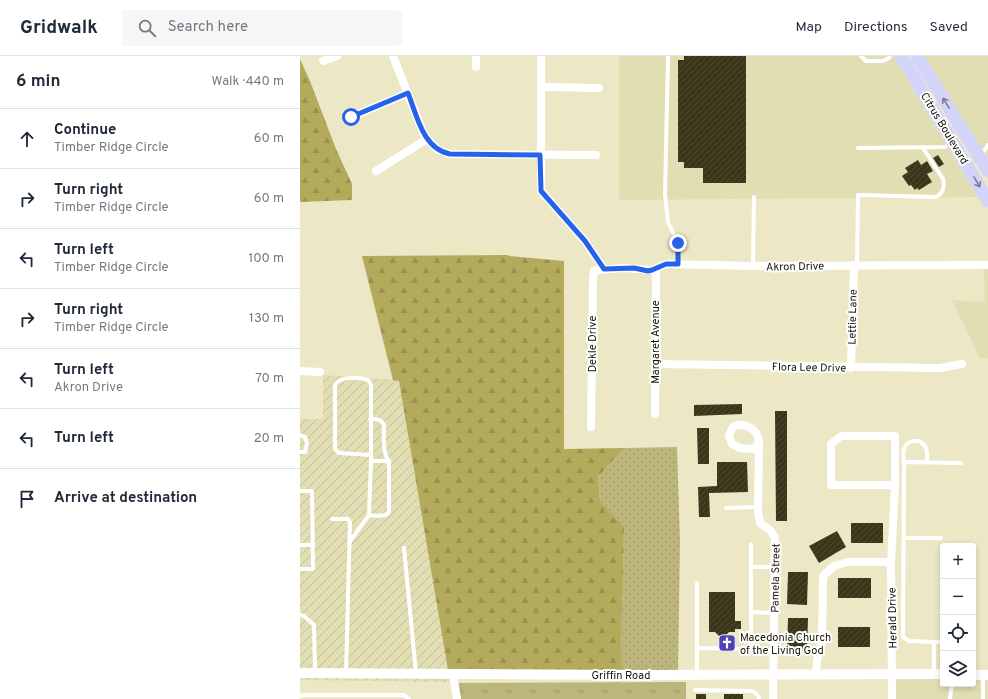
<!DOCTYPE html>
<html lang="en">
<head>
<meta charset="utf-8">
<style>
	body { margin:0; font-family:Overpass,sans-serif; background:#f6f6f7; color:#1f2937 }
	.controls { position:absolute; right:12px; bottom:12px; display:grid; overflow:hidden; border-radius:4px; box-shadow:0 2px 6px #0003 }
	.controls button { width:36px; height:36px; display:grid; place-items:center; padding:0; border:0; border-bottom:1px solid #e0e1e3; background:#fff; color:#1f2937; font:20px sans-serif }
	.stop { position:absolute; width:12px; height:12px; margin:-9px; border:3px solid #2563eb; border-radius:50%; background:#fff }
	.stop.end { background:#2563eb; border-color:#fff; box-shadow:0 1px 4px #0008 }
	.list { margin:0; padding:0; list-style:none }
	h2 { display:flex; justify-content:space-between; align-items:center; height:52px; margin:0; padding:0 16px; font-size:17px }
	h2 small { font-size:13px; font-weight:400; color:#747a83 }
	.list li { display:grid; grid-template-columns:26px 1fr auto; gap:12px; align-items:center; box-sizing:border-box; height:60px; padding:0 16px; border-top:1px solid #e0e1e3 }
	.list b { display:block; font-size:15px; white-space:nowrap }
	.list p { margin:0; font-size:13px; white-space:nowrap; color:#747a83 }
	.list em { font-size:13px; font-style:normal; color:#747a83 }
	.icon { flex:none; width:22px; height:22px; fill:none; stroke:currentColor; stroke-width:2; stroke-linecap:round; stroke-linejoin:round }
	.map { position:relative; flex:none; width:688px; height:643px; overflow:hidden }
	header { display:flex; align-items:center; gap:24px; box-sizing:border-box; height:56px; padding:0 20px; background:#fff; border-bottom:1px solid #e0e1e3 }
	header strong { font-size:19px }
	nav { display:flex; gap:22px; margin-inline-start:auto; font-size:14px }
	.search { width:280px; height:36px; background:#f6f6f7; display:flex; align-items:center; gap:10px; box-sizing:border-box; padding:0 14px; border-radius:4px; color:#747a83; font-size:15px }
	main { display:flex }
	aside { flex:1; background:#fff }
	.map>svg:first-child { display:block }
	.built { fill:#e2deb4 }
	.industrial { fill:url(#industrial-furrows) }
	.grass { fill:url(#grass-dots) }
	.forest { fill:url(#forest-firs) }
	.park { fill:url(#park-tufts) }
	.building { fill:url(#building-hatch) }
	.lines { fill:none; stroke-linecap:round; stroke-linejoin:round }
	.service { stroke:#fff; stroke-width:4 }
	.minor { stroke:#fff; stroke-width:8 }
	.tertiary { stroke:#fff; stroke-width:10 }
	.trunk { stroke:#d3d4fa; stroke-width:13 }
	.oneway { stroke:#7e7e8e }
	.route { stroke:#2563eb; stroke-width:5 }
	.labels { text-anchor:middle; stroke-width:4; stroke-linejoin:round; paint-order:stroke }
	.street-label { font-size:11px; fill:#161509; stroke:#fff }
	.poi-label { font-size:11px; fill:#161509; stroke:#fff; text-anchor:start }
</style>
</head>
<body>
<header>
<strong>Gridwalk</strong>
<div class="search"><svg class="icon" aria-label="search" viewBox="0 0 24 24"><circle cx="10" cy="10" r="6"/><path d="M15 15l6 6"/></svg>Search here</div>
<nav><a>Map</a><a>Directions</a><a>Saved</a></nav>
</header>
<main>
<aside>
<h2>6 min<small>Walk · 440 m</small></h2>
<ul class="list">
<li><svg class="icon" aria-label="ahead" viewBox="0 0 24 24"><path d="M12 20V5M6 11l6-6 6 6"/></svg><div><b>Continue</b><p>Timber Ridge Circle</p></div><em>60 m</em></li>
<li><svg class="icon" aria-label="right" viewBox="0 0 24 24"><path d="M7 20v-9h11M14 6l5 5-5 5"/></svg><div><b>Turn right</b><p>Timber Ridge Circle</p></div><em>60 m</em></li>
<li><svg class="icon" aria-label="left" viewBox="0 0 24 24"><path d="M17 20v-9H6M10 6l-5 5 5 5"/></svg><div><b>Turn left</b><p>Timber Ridge Circle</p></div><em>100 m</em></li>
<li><svg class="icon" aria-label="right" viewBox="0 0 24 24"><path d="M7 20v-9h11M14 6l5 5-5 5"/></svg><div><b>Turn right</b><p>Timber Ridge Circle</p></div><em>130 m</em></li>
<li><svg class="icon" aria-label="left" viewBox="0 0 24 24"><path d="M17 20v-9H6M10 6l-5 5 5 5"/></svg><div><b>Turn left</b><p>Akron Drive</p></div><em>70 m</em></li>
<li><svg class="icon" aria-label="left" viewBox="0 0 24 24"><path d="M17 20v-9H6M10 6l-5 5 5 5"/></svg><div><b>Turn left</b></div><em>20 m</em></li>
<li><svg class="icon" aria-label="arrive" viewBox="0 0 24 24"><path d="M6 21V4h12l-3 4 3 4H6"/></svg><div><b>Arrive at destination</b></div></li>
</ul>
</aside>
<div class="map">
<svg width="688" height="643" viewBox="0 0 688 643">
	<defs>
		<pattern id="industrial-furrows" width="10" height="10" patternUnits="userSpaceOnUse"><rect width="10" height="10" fill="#e2deb4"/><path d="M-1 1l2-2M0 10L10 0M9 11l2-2" fill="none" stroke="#c1be99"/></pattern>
		<pattern id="grass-dots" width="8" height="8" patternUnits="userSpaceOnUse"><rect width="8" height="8" fill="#bcb57c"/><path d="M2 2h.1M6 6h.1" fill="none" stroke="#a19b6a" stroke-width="1.8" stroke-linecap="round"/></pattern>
		<pattern id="forest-firs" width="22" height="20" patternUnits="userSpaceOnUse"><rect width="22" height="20" fill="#b3aa5c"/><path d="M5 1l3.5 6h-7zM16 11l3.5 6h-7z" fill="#99914f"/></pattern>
		<pattern id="park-tufts" width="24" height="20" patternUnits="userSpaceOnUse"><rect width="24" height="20" fill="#bcb57c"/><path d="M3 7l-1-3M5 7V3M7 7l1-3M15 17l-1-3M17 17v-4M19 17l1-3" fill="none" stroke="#a19b6a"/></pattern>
		<pattern id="building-hatch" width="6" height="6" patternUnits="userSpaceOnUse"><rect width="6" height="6" fill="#393619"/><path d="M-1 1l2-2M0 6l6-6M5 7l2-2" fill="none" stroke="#4c4a30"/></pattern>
	</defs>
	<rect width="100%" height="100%" fill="#ece8c6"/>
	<g class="built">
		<path d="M319 0H593L678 141 319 144Z"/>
		<path d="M624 0H688V107Z"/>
		<path d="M684 211H688V302H680L652 244 685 246Z"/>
		<path d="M590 622H643V628H673V623H688V643H590Z"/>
	</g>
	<g class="industrial">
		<path d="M23 319 99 324 148 614 0 613V363H23Z"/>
		<path d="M0 621 149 622 150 626 0 624Z"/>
	</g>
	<path class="grass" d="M377 391 380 485 378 615H322C320 566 324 518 324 470L300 445 298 421 324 392Z"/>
	<g class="forest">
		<path d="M0 3 10 25 36 93 52 128V144L0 146Z"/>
		<path d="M208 199 209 200 264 205V393L324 392 298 421 300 445 324 470C324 518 320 566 322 615L148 614 99 325 93 324 62 200Z"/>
	</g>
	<path class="park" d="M386 626V643H157L154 627Z"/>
	<g class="building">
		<path d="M384 0H446V127H403V112H384V106H378V4H384Z"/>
		<path d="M638 99 644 108 639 111 633 102Z"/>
		<path d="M618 104 621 109 627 105 633 115 627 118 632 126 619 134 617 132 615 134 611 129 609 130 602 120 608 116 605 112Z"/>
		<path d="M442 348V358L394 360V349Z"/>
		<path d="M475 355H487V465H476Z"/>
		<path d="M397 372H409V408H398Z"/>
		<path d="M417 406H447L448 436 409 437 410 461H399L398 431 417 430Z"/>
		<rect x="551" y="467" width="32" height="20"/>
		<path d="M537 475 546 491 519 507 509 490Z"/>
		<path d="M488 516H508L507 549 487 548Z"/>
		<rect x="538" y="522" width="33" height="20"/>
		<path d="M409 536H435V565H441V573H435V576H429L424 581H420L415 576H409Z"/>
		<path d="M488 562H508L507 595 487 594Z"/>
		<rect x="538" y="571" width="32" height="20"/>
		<rect x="396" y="638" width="10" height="5"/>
		<rect x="424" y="638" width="19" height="5"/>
	</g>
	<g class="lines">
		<g class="service">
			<path d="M368 0 365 139 368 166 378 187V208"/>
			<path d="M561 0 566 5H583L589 2 590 0"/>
			<path d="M558 92 645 91 651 88"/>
			<path d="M681 99 688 89"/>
			<path d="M557 209 558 139 635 141C643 139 645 130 643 123L623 92"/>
			<path d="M453 210 454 141"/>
			<path d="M70 363C77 363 81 363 84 369 84 379 82 397 89 405"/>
			<path d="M0 379 5 381 7 388 5 396H0"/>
			<path d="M71 399 39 397 35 393V328C42 320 59 321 68 324L71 329V405"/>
			<path d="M604 406C604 402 602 397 604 393 607 384 619 382 625 390 628 395 627 401 627 406"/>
			<path d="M0 435H12L13 513H0"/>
			<path d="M426 452 458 451"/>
			<path d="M32 463H48L50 466 46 617"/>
			<path d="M604 482H641"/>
			<path d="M50 485 69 459 71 405H89V456L86 459 77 460 69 459"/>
			<path d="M0 489H13"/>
			<path d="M104 492 116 617"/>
			<path d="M451 511H474"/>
			<path d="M397 527V618"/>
			<path d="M451 556 474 557"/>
			<path d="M0 559 4 560 14 569 15 617"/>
			<path d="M634 586 609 585 603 581 604 406 661 407"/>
			<path d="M396 592 446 593 449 591 451 588V488"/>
			<path d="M634 618V586H643"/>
			<path d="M395 634 451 635C456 636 458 638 459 643"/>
			<path d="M0 640 4 639H104L109 643"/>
			<path d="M650 643 652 628"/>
			<path d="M683 643V619"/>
		</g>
		<g class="minor">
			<path d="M93 0 124 79 138 94 150 98 296 99"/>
			<path d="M176 0V11"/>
			<path d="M241 0V135L285 185 304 213"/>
			<path d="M23 5 37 0"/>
			<path d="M241 31 299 32"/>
			<path d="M51 61 108 37"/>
			<path d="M76 115 127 83"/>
			<path d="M355 308 640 312 662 308"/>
			<path d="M551 312 554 209"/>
			<path d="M0 315 20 316"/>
			<path d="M355 358 356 213"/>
			<path d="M291 371 293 223 294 215 298 214 324 212 352 214 366 208 453 210 688 209"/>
			<path d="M541 380H595V429H531V388Z"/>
			<path d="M459 385 457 389 454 393 440 392 432 388 429 379 433 371C444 365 457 373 459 385L458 455 460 467 471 475 475 482 473 643"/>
			<path d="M153 618 157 643"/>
			<path d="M516 619 517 604 522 586 523 520 534 510 548 506H591"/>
			<path d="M592 643 591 506 595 429"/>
		</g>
		<g class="tertiary">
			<path d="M0 617 348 619 643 618"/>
			<path d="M673 619H688"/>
		</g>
		<g class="trunk">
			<path d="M601 0 688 145"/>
			<path d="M617 0 688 115"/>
		</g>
	</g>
	<defs><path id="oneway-shaft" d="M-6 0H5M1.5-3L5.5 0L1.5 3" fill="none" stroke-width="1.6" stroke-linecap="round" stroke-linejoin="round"/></defs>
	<g class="oneway">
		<use href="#oneway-shaft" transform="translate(646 47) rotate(-122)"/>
		<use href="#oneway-shaft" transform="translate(677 126) rotate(59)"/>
	</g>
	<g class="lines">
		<path class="route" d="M51 61 108 37C117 60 123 93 150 98L240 99 241 135 285 185 304 213 334 212 348 215 352 214 366 208H378V187"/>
	</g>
	<defs>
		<symbol id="church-square" viewBox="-11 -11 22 22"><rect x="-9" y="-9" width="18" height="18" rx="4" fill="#5141b9" stroke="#fff"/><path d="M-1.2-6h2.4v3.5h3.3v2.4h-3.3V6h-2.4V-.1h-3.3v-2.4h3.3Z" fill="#fff"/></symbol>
	</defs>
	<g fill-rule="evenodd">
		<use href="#church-square" x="417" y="577" width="20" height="20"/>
	</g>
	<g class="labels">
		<g class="street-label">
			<text transform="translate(645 72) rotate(59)" y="4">Citrus Boulevard</text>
			<text transform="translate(495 210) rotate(-1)" y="4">Akron Drive</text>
			<text transform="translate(552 261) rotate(-89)" y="4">Lettie Lane</text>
			<text transform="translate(355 286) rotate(-90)" y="4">Margaret Avenue</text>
			<text transform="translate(292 288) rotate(-90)" y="4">Dekle Drive</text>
			<text transform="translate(509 311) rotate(1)" y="4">Flora Lee Drive</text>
			<text transform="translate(475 522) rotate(-89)" y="4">Pamela Street</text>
			<text transform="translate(592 562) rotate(-91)" y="4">Herald Drive</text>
			<text x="321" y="623">Griffin Road</text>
		</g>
		<g class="poi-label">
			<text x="440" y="585">Macedonia Church<tspan x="440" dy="13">of the Living God</tspan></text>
		</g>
	</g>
</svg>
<div class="controls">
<button>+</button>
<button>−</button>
<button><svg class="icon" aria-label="locate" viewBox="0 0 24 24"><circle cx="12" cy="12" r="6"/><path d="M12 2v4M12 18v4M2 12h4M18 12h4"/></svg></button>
<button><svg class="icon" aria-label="layers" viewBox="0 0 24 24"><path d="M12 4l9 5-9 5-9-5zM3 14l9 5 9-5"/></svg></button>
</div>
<div class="stop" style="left:51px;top:61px"></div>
<div class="stop end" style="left:378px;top:187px"></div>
</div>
</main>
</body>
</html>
